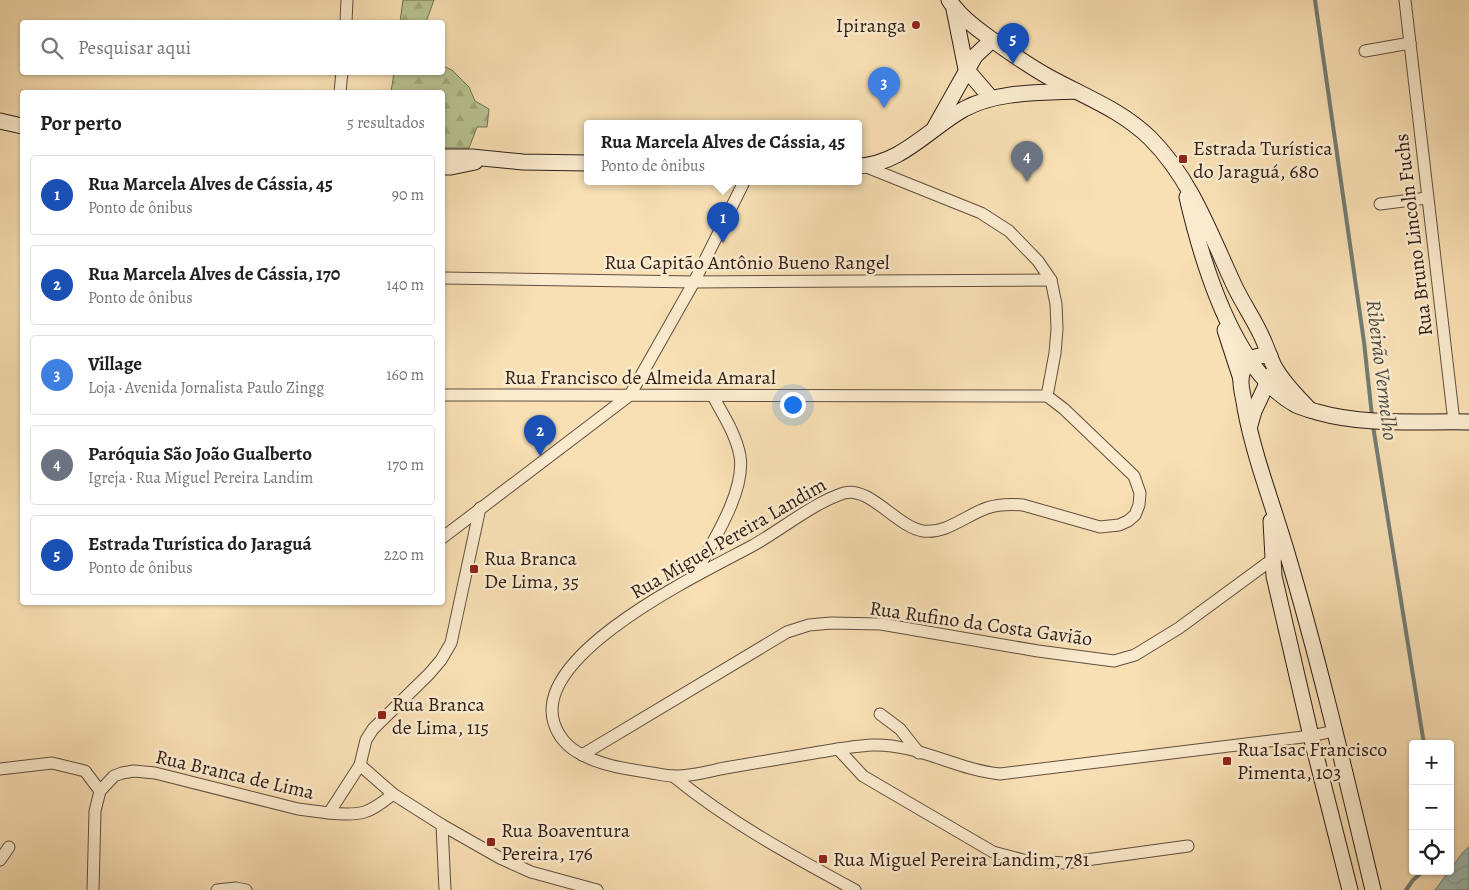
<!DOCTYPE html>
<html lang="pt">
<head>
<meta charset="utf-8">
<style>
	body { margin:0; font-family:Alegreya,serif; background:#f2f2f2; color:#202124 }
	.controls { position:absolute; right:15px; bottom:15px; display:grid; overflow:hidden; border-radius:5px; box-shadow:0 1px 4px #0004 }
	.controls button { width:45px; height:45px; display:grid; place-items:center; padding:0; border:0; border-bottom:1px solid #e0e0e0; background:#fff; color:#202124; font:25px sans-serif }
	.you { position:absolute; left:792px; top:404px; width:18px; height:18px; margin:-12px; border:4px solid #fff; border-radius:50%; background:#1a73e8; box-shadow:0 0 0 8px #1a73e833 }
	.badge { display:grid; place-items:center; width:32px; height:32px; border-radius:50%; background:#db2777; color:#fff; font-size:16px; font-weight:700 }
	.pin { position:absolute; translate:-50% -41px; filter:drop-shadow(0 1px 2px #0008) }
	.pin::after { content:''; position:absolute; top:26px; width:18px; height:15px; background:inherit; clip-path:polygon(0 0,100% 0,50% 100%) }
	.popup { position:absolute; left:584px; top:120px; width:278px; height:65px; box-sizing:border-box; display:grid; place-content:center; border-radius:5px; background:#fff; filter:drop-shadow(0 1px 4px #0005); font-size:16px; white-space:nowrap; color:#757577 }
	.popup b { font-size:19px; color:#202124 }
	.popup::after { content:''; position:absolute; left:50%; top:100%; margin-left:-10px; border:10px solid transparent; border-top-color:#fff }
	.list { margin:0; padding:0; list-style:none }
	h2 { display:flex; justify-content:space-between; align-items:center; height:65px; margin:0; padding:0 20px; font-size:21px }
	h2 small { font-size:16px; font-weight:400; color:#757577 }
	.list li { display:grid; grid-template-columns:32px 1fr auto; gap:15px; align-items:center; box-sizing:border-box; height:80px; margin:0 10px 10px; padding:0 10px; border:1px solid #e0e0e0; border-radius:5px }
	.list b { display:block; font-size:19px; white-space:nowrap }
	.list p { margin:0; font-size:16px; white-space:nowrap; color:#757577 }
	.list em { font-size:16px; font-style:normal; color:#757577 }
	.icon { flex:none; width:28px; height:28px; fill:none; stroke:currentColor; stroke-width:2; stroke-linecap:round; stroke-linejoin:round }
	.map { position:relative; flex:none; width:1469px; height:890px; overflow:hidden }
	.search { position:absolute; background:#fff; box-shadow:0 1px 4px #0004; left:20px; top:20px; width:425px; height:55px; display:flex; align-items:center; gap:12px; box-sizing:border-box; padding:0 18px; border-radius:5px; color:#757577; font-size:19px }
	.panel { position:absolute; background:#fff; box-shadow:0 1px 4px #0004; left:20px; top:90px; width:425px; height:515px; border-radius:5px }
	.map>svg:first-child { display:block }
	.forest { fill:url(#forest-firs); stroke:#737054 }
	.water { fill:url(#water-waves); stroke:#727c74 }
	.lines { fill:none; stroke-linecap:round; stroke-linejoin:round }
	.stream { stroke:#727c74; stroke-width:4 }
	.street-casing { stroke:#614e3e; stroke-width:13 }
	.secondary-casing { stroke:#2f1d16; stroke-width:17 }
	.street { stroke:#faebce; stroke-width:11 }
	.secondary { stroke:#faebce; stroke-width:15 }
	.poi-dot { fill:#8f2418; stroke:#faebce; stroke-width:2 }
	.labels { text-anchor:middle; stroke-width:5; stroke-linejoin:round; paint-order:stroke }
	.poi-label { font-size:20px; fill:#2f1d16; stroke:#faebce; text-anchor:start }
	.street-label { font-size:20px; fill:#2f1d16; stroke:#faebce }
	.water-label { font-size:21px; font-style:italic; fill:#504d45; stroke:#faebce }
</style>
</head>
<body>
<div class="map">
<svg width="1469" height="890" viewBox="0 0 1469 890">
	<defs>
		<pattern id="forest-firs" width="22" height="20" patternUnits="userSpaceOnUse" patternTransform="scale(1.25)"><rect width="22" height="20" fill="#b7c391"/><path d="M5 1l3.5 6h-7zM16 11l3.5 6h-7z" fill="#9ea77c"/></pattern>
		<pattern id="water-waves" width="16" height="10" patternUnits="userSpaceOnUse" patternTransform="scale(1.25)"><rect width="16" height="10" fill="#9ebcb3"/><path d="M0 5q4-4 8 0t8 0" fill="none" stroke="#88a199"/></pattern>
	</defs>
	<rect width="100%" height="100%" fill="#f8e0b4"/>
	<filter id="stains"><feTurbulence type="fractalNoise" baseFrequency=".004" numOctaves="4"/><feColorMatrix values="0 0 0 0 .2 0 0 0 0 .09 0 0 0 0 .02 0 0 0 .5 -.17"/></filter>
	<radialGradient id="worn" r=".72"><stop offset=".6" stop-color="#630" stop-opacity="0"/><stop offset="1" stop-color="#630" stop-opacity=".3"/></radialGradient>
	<g class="forest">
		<path d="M403 0H434L426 22H400Z"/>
		<path d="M443 66 452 70 469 87 475 101 489 109 487 127H477L469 148H443L442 92H391L394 73 442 72Z"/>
	</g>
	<path class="water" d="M1469 847V890H1435L1463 852Z"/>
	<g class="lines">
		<g class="stream">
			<path d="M1315 0 1364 342 1372 416"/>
			<path d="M1373 426 1424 744"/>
			<path d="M1406 890 1413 880 1424 871"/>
		</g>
		<defs>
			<g id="street">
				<path d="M1405 0 1454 422"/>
				<path d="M346 22 347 0"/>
				<path d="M1365 51 1410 43"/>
				<path d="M340 92 342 72"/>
				<path d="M864 166 981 213 1009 231 1038 261 1051 280 1056 304 1057 329 1055 353 1047 396 1064 409 1134 476 1140 493 1139 505 1135 515 1128 521 1119 525 1100 527 1023 505C1011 504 999 504 987 508 966 515 947 534 923 531 897 527 870 486 844 493 813 503 781 530 752 546 702 573 532 653 554 723 558 736 568 748 581 754 602 766 628 769 652 773 659 774 666 776 673 776 690 777 709 771 725 768 755 763 784 758 814 753 833 750 852 746 872 745 916 743 957 770 1000 774L1311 736 1334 731"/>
				<path d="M1380 204 1427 198"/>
				<path d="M442 278 694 282 1051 280"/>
				<path d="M442 395 1047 396"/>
				<path d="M442 538 630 395 694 282 744 182"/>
				<path d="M694 576C711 544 746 492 740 456 736 434 723 415 713 396"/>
				<path d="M880 714 900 729 919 753"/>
				<path d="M838 749 863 776 993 852 1027 861 1064 863 1188 846"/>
				<path d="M582 755 787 632 809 625 831 623 881 624 1038 651 1114 661 1135 655 1179 628 1277 556"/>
				<path d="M360 765 393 794 442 825 500 858 531 872 597 890"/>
				<path d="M0 769 52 763 85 771 100 791"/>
				<path d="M673 776C729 822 792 856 855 890"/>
				<path d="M329 813C361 816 369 814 393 794"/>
				<path d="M442 825 445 890"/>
				<path d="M0 860 9 847"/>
				<path d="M93 890 95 811 100 791 114 776 122 773 134 771 155 773 298 809 329 813 360 765 366 740 373 729 429 674 441 660 451 643 480 508"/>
				<path d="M217 890 236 888 246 890"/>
			</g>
			<g id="secondary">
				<path d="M949 0C959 15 972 25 987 36 1006 50 1026 64 1047 76 1083 96 1120 109 1150 138 1191 179 1210 233 1234 285 1242 302 1253 318 1261 335 1266 345 1269 356 1274 366 1283 383 1297 396 1310 410"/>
				<path d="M954 9 966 69 991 98"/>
				<path d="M0 121 22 126"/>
				<path d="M935 127 975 56 992 40"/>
				<path d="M442 157H472L523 162 588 163"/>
				<path d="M858 166C900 165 930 128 964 109 998 91 1039 93 1076 91"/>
				<path d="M442 167H451L475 162"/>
				<path d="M1187 197C1202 262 1234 371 1296 405 1302 408 1310 410 1317 412 1366 426 1419 421 1469 422"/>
				<path d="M1225 330 1241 379"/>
				<path d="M1270 356C1254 353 1244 362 1241 378 1240 387 1244 398 1245 408 1254 457 1273 505 1287 553 1320 664 1346 777 1373 890"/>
				<path d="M1250 425 1254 411 1271 375"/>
				<path d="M1271 521 1274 576 1311 736 1350 890"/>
			</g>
		</defs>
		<use href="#street" class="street-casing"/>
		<use href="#secondary" class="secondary-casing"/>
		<use href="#street" class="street"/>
		<use href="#secondary" class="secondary"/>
	</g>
	<g class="poi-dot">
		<circle cx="916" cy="25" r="5"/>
		<rect x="1178" y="154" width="10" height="10" rx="2.5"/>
		<rect x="469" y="564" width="10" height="10" rx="2.5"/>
		<rect x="377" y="710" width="10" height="10" rx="2.5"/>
		<rect x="1222" y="756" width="10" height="10" rx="2.5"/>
		<rect x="486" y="837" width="10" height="10" rx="2.5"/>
		<rect x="818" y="854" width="10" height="10" rx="2.5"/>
	</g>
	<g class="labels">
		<g class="poi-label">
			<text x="906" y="32" text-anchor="end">Ipiranga</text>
			<text x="1193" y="155">Estrada Turística<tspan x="1193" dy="23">do Jaraguá, 680</tspan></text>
			<text x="484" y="565">Rua Branca<tspan x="484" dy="23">De Lima, 35</tspan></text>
			<text x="392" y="711">Rua Branca<tspan x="392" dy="23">de Lima, 115</tspan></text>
			<text x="1237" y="756">Rua Isac Francisco<tspan x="1237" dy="23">Pimenta, 103</tspan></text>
			<text x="501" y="837">Rua Boaventura<tspan x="501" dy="23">Pereira, 176</tspan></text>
			<text x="833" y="866">Rua Miguel Pereira Landim, 781</text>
		</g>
		<g class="street-label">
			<text transform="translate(1413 235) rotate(-97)" y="7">Rua Bruno Lincoln Fuchs</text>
			<text x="747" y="269">Rua Capitão Antônio Bueno Rangel</text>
			<text x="640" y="384">Rua Francisco de Almeida Amaral</text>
			<text transform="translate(728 538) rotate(-30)" y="7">Rua Miguel Pereira Landim</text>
			<text transform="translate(981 623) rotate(8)" y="7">Rua Rufino da Costa Gavião</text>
			<text transform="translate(235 774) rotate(13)" y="7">Rua Branca de Lima</text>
		</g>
		<g class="water-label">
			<text transform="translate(1382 370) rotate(83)" y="7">Ribeirão Vermelho</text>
		</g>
	</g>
	<rect width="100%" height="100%" filter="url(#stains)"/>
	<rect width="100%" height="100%" fill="url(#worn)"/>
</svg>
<div class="controls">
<button>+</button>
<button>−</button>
<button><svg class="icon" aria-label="locate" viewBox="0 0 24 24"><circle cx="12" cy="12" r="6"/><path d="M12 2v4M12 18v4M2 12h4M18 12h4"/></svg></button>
</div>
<div class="you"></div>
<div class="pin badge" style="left:723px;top:243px;background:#1a4fb4">1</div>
<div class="popup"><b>Rua Marcela Alves de Cássia, 45</b>Ponto de ônibus</div>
<div class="pin badge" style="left:540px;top:456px;background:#1a4fb4">2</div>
<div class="pin badge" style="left:884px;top:108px;background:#3f7fe0">3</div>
<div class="pin badge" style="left:1027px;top:182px;background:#6b7280">4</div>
<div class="pin badge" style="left:1013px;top:64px;background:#1a4fb4">5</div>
<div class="search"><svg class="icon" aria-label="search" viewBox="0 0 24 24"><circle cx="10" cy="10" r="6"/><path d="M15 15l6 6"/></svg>Pesquisar aqui</div>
<section class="panel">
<h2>Por perto<small>5 resultados</small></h2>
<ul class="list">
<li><span class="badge" style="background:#1a4fb4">1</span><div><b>Rua Marcela Alves de Cássia, 45</b><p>Ponto de ônibus</p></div><em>90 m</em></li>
<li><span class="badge" style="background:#1a4fb4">2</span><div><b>Rua Marcela Alves de Cássia, 170</b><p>Ponto de ônibus</p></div><em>140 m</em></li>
<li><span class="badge" style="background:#3f7fe0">3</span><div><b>Village</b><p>Loja · Avenida Jornalista Paulo Zingg</p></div><em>160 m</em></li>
<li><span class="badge" style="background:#6b7280">4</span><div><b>Paróquia São João Gualberto</b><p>Igreja · Rua Miguel Pereira Landim</p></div><em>170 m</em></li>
<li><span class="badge" style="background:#1a4fb4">5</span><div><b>Estrada Turística do Jaraguá</b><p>Ponto de ônibus</p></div><em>220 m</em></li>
</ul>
</section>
</div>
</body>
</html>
